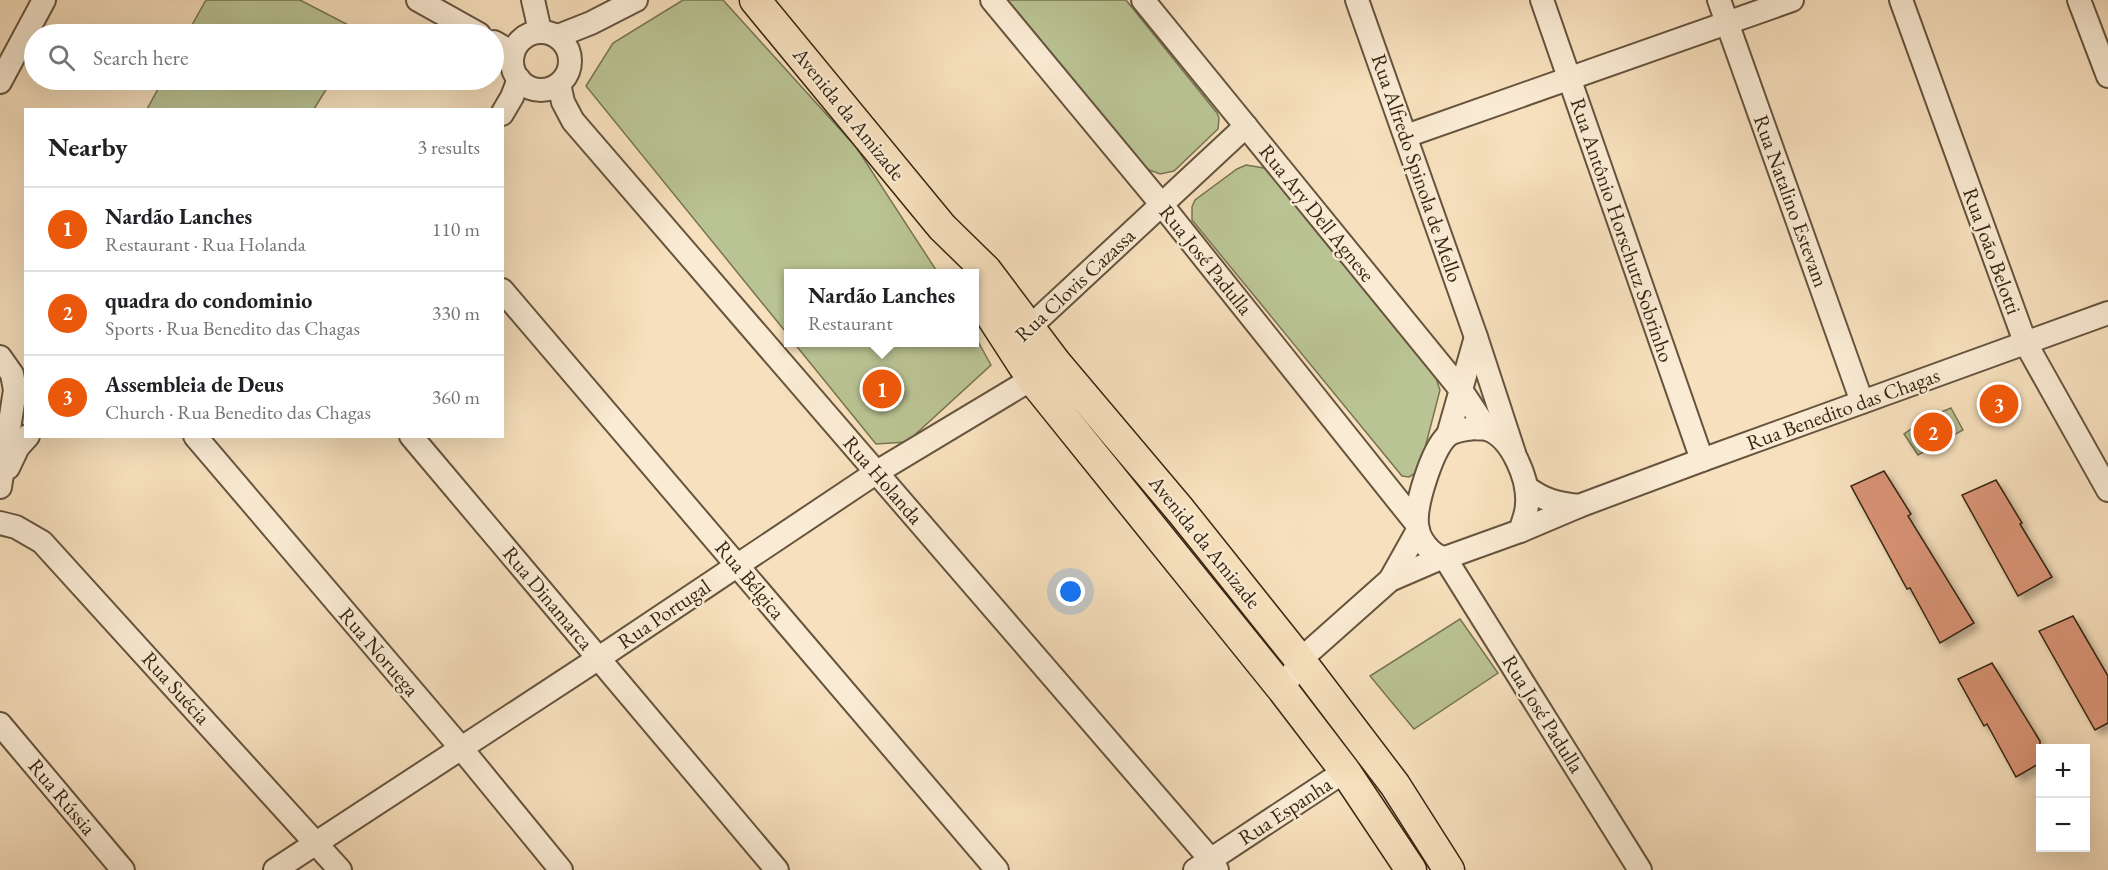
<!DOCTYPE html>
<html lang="en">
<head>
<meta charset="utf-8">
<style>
	body { margin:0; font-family:"EB Garamond",serif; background:#f2f2f2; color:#202124 }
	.controls { position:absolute; right:18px; bottom:18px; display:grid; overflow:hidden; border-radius:0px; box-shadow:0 6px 24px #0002 }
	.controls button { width:54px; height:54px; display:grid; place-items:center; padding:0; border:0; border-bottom:2px solid #e0e0e0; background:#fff; color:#202124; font:30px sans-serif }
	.you { position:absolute; left:1071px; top:592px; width:21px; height:21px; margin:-15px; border:4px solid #fff; border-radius:50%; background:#1a73e8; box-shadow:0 0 0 9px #1a73e833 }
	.badge { display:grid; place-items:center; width:39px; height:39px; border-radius:50%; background:#ea580c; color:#fff; font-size:20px; font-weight:700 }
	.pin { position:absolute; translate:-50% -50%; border:3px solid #fff; box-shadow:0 2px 6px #0006 }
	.popup { position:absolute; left:784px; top:269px; width:195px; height:78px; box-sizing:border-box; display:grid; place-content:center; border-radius:0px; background:#fff; filter:drop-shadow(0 2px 4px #0005); font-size:20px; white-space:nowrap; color:#757577 }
	.popup b { font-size:22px; color:#202124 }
	.popup::after { content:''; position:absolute; left:50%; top:100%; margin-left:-12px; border:12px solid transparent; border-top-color:#fff }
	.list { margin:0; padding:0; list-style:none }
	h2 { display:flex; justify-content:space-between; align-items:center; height:78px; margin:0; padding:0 24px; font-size:26px }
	h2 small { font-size:20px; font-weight:400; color:#757577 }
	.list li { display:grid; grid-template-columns:39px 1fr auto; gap:18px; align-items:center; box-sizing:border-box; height:84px; padding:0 24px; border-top:2px solid #e0e0e0 }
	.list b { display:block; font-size:22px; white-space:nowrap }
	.list p { margin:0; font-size:20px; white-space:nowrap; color:#757577 }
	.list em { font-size:20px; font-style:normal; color:#757577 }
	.icon { flex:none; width:33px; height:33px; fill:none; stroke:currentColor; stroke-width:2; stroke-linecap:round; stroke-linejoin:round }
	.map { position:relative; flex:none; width:2108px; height:870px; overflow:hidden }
	.search { position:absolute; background:#fff; box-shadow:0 6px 24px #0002; left:24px; top:24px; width:480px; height:66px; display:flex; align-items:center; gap:15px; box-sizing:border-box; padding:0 21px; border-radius:33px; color:#757577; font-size:22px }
	.panel { position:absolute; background:#fff; box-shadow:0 6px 24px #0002; left:24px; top:108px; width:480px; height:330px; border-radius:0px }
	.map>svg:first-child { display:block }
	.green { fill:#bac393; stroke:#787453; stroke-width:1.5 }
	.building { fill:#d89374; stroke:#362613; stroke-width:1.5; filter:url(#shadow) }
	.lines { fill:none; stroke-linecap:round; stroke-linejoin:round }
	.minor-casing { stroke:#66543e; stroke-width:26 }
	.major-casing { stroke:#362613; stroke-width:33 }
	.minor { stroke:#faebd4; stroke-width:22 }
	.major { stroke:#f7e0bd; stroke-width:30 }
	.labels { text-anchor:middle; stroke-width:4.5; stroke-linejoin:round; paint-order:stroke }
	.street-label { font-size:21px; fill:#362613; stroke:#faebd4 }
</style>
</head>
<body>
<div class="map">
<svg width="2108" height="870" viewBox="0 0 2108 870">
	<defs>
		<filter id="shadow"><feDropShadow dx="5.5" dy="5.5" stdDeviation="3" flood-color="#0004"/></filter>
	</defs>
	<rect width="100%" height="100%" fill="#f7e0bd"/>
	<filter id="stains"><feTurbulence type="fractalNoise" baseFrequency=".00333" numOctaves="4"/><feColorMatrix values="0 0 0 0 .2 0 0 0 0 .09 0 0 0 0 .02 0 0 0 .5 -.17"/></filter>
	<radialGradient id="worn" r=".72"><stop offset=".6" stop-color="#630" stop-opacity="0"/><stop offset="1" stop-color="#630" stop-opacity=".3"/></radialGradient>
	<g class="green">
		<path d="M206 0H300L360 31 358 34H187Z"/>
		<path d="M683 0H723L856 147 938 273 789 274V336L586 86 613 43Z"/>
		<path d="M1007 0H1126L1217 113 1219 118 1218 129 1174 171 1160 174 1147 169Z"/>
		<path d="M163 80H332L314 109H147Z"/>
		<path d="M1246 165 1264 168 1271 173 1434 372 1440 390 1419 471 1409 477 1402 476 1192 220V207L1195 200 1237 169Z"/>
		<path d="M975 336 991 365 907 442 876 444 794 343 975 342Z"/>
		<path d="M1951 408 1963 430 1918 455 1904 434 1927 418Z"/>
		<path d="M1460 619 1498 673 1414 729 1370 676Z"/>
	</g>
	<g class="building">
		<path d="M890 371 902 390 876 407 862 389Z"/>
		<path d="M1884 471 1911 514 1908 516 1974 623 1940 643 1910 588 1907 589 1851 486Z"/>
		<path d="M1996 480 2022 523 2020 524 2052 577 2018 596 1962 495Z"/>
		<path d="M2073 616 2108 676V723L2095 730 2039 631Z"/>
		<path d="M1992 663 2040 741V763L2016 777 1987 724 1984 726 1958 679Z"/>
	</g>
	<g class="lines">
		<defs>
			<g id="minor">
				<path d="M418 0 479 34"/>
				<path d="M533 0 540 31"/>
				<path d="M992 0 1162 205 1416 523"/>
				<path d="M1143 0 1461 390 1487 429"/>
				<path d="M1357 0 1476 337 1514 453"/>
				<path d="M1542 0 1702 460"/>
				<path d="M1719 0 1862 402"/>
				<path d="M1901 0 2025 342 2108 490"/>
				<path d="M2079 0 2108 76"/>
				<circle cx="541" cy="61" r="29"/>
				<path d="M558 36 591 23 636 0"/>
				<path d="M494 42 513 53"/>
				<path d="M0 82 44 0"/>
				<path d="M559 84 563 102 573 121 1211 860 1217 870"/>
				<path d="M502 114 512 97 519 79"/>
				<path d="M1406 136 1792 0"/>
				<path d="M502 290 997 870"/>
				<path d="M1018 338 1246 126"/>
				<path d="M0 357 12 374 15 390 0 487"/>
				<path d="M1473 428C1477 429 1484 428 1487 429 1512 437 1529 480 1527 504 1527 513 1523 522 1520 531L1445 558C1431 556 1418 539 1417 524 1415 505 1432 450 1447 436 1454 430 1464 430 1473 428Z"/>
				<path d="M1448 435 1476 337"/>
				<path d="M195 436 461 748 561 870"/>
				<path d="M411 436 777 870"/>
				<path d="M8 468 18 447 28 436"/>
				<path d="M1526 487C1545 501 1556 503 1579 506"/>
				<path d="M0 523 16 527 42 542 340 870"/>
				<path d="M1520 531 1579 506 1702 460 2108 313"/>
				<path d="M1445 558 1640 870"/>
				<path d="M1390 580 1418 530"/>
				<path d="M1283 690 1300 660 1390 580 1441 558"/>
				<path d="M0 724 123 870"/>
				<path d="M275 870 599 658 877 472 1045 371"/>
				<path d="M1195 870 1345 771"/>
			</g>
			<g id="major">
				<path d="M755 0 942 227 986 270 1056 363 1181 511 1300 660 1395 785 1449 870"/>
				<path d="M975 291 1032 379 1283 690 1345 771 1411 870"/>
			</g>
		</defs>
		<use href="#minor" class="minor-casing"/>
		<use href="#major" class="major-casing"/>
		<use href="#minor" class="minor"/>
		<use href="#major" class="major"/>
	</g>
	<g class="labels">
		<g class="street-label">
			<text transform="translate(849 114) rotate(51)" y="7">Avenida da Amizade</text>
			<text transform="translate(1417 168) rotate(71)" y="7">Rua Alfredo Spinola de Mello</text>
			<text transform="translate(1791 201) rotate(70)" y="7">Rua Natalino Estevam</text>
			<text transform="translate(1317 213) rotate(51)" y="7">Rua Ary Dell Agnese</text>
			<text transform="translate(1622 230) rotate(71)" y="7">Rua Antônio Horschutz Sobrinho</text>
			<text transform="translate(1992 251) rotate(70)" y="7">Rua João Belotti</text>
			<text transform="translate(1206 260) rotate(51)" y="7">Rua José Padulla</text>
			<text transform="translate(1075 285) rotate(-43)" y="7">Rua Clovis Cazassa</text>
			<text transform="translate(1843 409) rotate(-20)" y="7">Rua Benedito das Chagas</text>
			<text transform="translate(883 480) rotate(49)" y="7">Rua Holanda</text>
			<text transform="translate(1205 542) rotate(51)" y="7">Avenida da Amizade</text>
			<text transform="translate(750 580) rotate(50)" y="7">Rua Bélgica</text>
			<text transform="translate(548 598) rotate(50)" y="7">Rua Dinamarca</text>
			<text transform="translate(664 614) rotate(-34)" y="7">Rua Portugal</text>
			<text transform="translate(379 652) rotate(49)" y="7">Rua Noruega</text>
			<text transform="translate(176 688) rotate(48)" y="7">Rua Suécia</text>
			<text transform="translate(1543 714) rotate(58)" y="7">Rua José Padulla</text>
			<text transform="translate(62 797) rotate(50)" y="7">Rua Rússia</text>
			<text transform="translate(1285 811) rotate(-33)" y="7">Rua Espanha</text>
		</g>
	</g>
	<rect width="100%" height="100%" filter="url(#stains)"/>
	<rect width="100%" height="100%" fill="url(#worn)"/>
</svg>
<div class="controls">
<button>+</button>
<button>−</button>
</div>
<div class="you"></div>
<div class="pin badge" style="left:882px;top:389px">1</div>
<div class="popup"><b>Nardão Lanches</b>Restaurant</div>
<div class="pin badge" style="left:1933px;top:432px">2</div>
<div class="pin badge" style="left:1999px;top:404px">3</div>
<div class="search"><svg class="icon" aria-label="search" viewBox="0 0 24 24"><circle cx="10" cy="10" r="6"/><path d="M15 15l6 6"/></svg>Search here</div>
<section class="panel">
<h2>Nearby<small>3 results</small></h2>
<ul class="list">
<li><span class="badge">1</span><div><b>Nardão Lanches</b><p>Restaurant · Rua Holanda</p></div><em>110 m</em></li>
<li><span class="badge">2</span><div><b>quadra do condominio</b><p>Sports · Rua Benedito das Chagas</p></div><em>330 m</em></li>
<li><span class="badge">3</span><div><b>Assembleia de Deus</b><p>Church · Rua Benedito das Chagas</p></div><em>360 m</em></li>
</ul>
</section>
</div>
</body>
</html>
